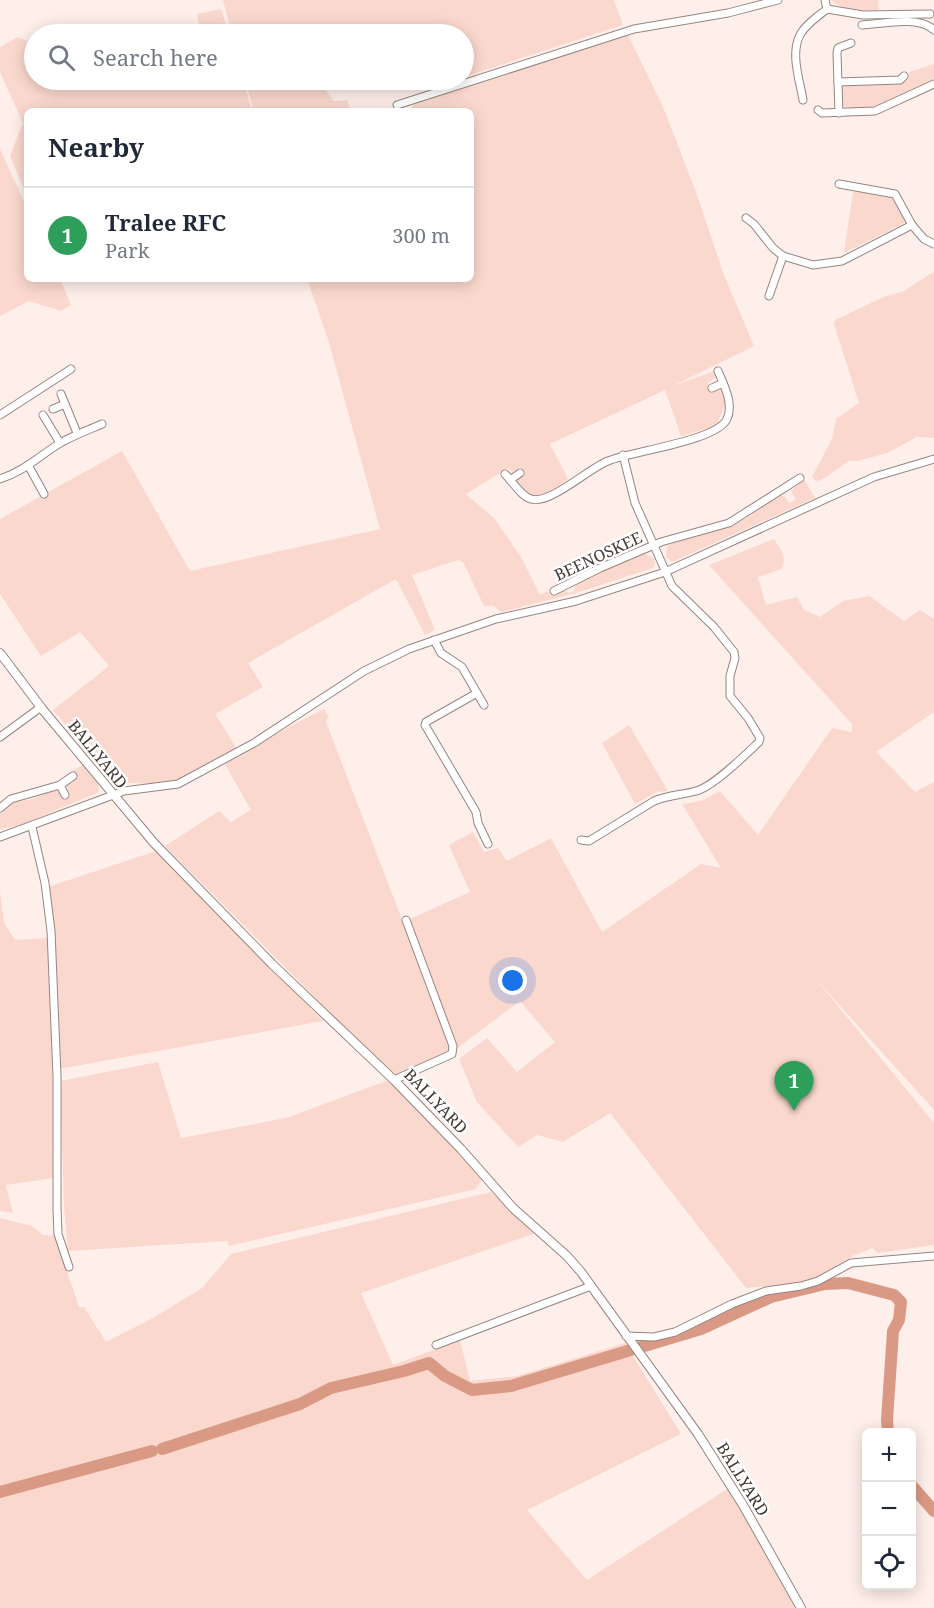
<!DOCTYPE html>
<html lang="en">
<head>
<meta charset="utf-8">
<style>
	body { margin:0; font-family:"Noto Serif",serif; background:#f6f6f7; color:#1f2937 }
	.controls { position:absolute; right:18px; bottom:18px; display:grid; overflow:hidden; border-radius:9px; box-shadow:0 3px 15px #0003 }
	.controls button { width:54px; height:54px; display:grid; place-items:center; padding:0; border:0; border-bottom:2px solid #e0e1e3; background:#fff; color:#1f2937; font:30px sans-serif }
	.you { position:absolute; left:513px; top:981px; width:21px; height:21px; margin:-15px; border:4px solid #fff; border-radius:50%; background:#1a73e8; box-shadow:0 0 0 9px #1a73e833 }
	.badge { display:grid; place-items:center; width:39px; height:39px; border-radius:50%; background:#db2777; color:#fff; font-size:20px; font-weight:700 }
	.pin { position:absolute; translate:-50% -50px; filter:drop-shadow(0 2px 3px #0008) }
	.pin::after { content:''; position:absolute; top:32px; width:21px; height:18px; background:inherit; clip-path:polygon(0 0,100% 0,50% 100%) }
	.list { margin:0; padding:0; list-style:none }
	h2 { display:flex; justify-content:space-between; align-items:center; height:78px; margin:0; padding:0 24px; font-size:26px }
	h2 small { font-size:20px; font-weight:400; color:#747a83 }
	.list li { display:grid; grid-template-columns:39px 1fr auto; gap:18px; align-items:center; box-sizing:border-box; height:96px; padding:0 24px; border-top:2px solid #e0e1e3 }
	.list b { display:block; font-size:22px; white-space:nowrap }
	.list p { margin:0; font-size:20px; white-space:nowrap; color:#747a83 }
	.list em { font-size:20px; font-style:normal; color:#747a83 }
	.icon { flex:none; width:33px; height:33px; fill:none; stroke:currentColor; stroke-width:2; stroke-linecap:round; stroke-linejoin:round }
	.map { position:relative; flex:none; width:934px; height:1608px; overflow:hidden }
	.search { position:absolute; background:#fff; box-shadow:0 3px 15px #0003; left:24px; top:24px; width:450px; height:66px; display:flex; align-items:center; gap:15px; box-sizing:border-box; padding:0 21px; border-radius:33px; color:#747a83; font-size:22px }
	.panel { position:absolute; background:#fff; box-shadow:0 3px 15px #0003; left:24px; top:108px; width:450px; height:174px; border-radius:9px }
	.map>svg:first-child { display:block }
	.green { fill:#fad8cd }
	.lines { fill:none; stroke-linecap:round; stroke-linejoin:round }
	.river { stroke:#da9985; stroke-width:12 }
	.minor-casing { stroke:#96847f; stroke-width:9 }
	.tertiary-casing { stroke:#96847f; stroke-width:10 }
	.minor { stroke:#fff; stroke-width:7 }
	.tertiary { stroke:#fff; stroke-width:8 }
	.labels { text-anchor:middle; stroke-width:5; stroke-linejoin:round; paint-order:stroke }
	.street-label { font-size:16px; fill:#413a37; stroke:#fff }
</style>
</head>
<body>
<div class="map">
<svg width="934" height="1608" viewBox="0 0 934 1608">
	<rect width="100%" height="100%" fill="#ffefea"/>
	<g class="green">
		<path d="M223 0H614L623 25 464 77V34H232Z"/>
		<path d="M831 0H878L879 10C864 10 842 11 831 0Z"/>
		<path d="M221 9 229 34H192L200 29 197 14Z"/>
		<path d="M628 35 663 107 696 192 724 275 754 346 673 386 714 371 716 377 708 383 710 391 722 386 726 403 716 426 681 436 665 390 550 444 568 479C557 487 546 496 532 496L518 482 517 477 524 472 520 467 512 472 508 468 466 494 494 518 521 557 540 595 548 591 550 596 563 590 570 593 575 590V586L579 581 644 553 653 558 655 563 653 568 576 593 501 612 494 606H484L463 562 458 560 412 575 435 630 425 635 396 579 248 663 263 687 215 714 237 749C221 757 190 777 174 781 154 786 134 782 114 783L53 710 109 666 80 632 41 656 0 594V519L122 451 190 571 380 529 328 339 307 279H471V111H413L412 107 417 101Z"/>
		<path d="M18 37 34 44V80H243L252 111H27V196L10 156 23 123 0 72V47Z"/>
		<path d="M934 64V79C916 88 859 122 842 104L841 89 846 85 902 83 908 80 909 72Z"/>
		<path d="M245 80H328L321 84 334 101 347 100 351 111H254Z"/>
		<path d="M0 149 27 208V279H60L71 305 61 311 29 301 0 316Z"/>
		<path d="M861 191 878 196 892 194 906 222 844 253 853 192Z"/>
		<path d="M934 272V438L917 437 887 453 858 461H849L826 477 818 481 815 480 812 477 832 439 836 419 859 403 834 324 835 320 886 296 902 292Z"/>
		<path d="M804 479 815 498 672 562 666 557 667 548C679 533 718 530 737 523 753 516 765 503 780 495L784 496 789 503 796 500 791 491Z"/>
		<path d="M774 539C781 550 787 556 782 569L758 577 766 605 797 597 804 610 820 617 843 601 869 596 904 621 920 610 934 619V712L876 752 915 792 934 782V1110L814 977 934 1123V1245L878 1253 872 1248 853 1256 809 1282 746 1288 610 1113 563 1142 537 1135 518 1147 477 1102 459 1059 487 1038 517 1072 555 1042 520 1001 452 1052 397 1080 165 846 219 811 231 822 251 810 223 761 324 709 328 716 326 722 403 922 470 892 449 845 473 832 484 852 498 848 507 861 551 838 602 932 701 864 721 868 682 804 701 801 720 791 758 835 832 728 852 732V724L709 565Z"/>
		<path d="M629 725 668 791 657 792 635 804 602 743Z"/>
		<path d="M83 765 98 783 99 791 97 793 20 825 0 829V813L8 805 15 802 32 799 55 790 60 791 65 797 70 794 66 784 76 776 72 771Z"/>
		<path d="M156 851 323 1021 59 1069 56 942 48 887Z"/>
		<path d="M0 891 4 923 15 940 47 938 52 1040 55 1173 53 1178 6 1185 13 1213 0 1211Z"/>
		<path d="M158 1062 181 1138 286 1118 389 1080 483 1178 476 1189 229 1246 227 1241 68 1251 64 1206 60 1081Z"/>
		<path d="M491 1192 536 1233 361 1293 393 1365 460 1340 470 1381 517 1376 625 1343 681 1434 527 1510 587 1580 727 1489 743 1505 795 1608H0V1218L32 1226 43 1235 55 1236 79 1307H84L106 1342 153 1318 202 1288 231 1254Z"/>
	</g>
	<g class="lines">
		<g class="river">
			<path d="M162 1449 300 1404 331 1388 404 1371 429 1363 445 1376 472 1390 511 1386 701 1329 771 1297 825 1284 848 1283 894 1295 901 1302 899 1320 893 1331 887 1420 888 1432"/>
			<path d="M912 1486 934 1511"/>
			<path d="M0 1492 152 1451"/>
		</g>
		<defs>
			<g id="minor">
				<path d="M825 0 827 9"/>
				<path d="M862 25C882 24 919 15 934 30"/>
				<path d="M838 82 900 80 904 76"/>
				<path d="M803 100C800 81 790 54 800 35 805 25 818 16 827 9L863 15 930 14"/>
				<path d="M397 105 634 29 728 13 778 0"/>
				<path d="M818 110 822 113 875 111 934 84"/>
				<path d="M839 113 837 53 838 48 851 43"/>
				<path d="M839 184 895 194 912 225"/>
				<path d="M746 218 754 224 773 248 783 256 813 265 842 261 912 225 924 239 934 244"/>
				<path d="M769 296 783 256"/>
				<path d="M712 388 723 383"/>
				<path d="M61 394 77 433"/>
				<path d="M53 409 65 404"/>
				<path d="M0 415 71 369"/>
				<path d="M43 415 60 443"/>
				<path d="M28 465 44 494"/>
				<path d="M505 474C512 481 522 497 531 499 550 505 589 468 608 461 632 451 717 441 727 419 734 404 724 385 718 371"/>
				<path d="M0 479C25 471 40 455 62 442 75 435 88 430 102 424"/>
				<path d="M510 480 520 473"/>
				<path d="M554 591 600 568 661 542 729 523 800 478"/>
				<path d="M434 640 441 653 462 667 477 693 426 722 425 725 476 812 478 823 488 844"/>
				<path d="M477 693 484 705"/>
				<path d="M0 737 41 707"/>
				<path d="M60 785 65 795"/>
				<path d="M0 808 11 799 60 785 73 776"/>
				<path d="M32 827 45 883 51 931 57 1076V1209L58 1234 69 1267"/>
				<path d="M0 837 124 791 178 784 254 743 364 671 409 649 496 619 576 601 665 572 874 477 934 459"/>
				<path d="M581 840 589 841 654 801C668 795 682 795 696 791 713 787 745 755 759 742L760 738 748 718 730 696V676L735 658 734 652 714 627 672 586 635 503 623 455"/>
				<path d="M394 1080 452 1054 453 1046 406 920"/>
				<path d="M626 1336 654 1337 675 1332 732 1304 766 1291 801 1286 818 1281 851 1263 934 1256"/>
				<path d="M436 1345 591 1286"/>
			</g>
			<path id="tertiary" d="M0 653 43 710 154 843 272 964 394 1080 461 1149 513 1208 567 1256 581 1272 698 1434 743 1505 801 1608"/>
		</defs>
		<use href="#minor" class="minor-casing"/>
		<use href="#tertiary" class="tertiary-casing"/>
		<use href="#minor" class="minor"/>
		<use href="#tertiary" class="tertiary"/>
	</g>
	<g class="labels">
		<g class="street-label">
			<text transform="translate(598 556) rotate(-25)" y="6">BEENOSKEE</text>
			<text transform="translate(98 754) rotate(51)" y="6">BALLYARD</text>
			<text transform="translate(436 1101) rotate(46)" y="6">BALLYARD</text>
			<text transform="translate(743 1479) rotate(58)" y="6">BALLYARD</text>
		</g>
	</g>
</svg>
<div class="controls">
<button>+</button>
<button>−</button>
<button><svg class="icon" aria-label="locate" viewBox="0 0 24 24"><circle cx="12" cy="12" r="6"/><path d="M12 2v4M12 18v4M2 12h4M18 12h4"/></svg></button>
</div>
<div class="you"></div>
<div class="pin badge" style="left:794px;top:1111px;background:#2e9e5b">1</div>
<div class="search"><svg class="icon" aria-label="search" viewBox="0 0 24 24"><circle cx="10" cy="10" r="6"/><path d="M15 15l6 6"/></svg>Search here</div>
<section class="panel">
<h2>Nearby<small></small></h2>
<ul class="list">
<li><span class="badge" style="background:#2e9e5b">1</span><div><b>Tralee RFC</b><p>Park</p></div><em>300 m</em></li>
</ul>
</section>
</div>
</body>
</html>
